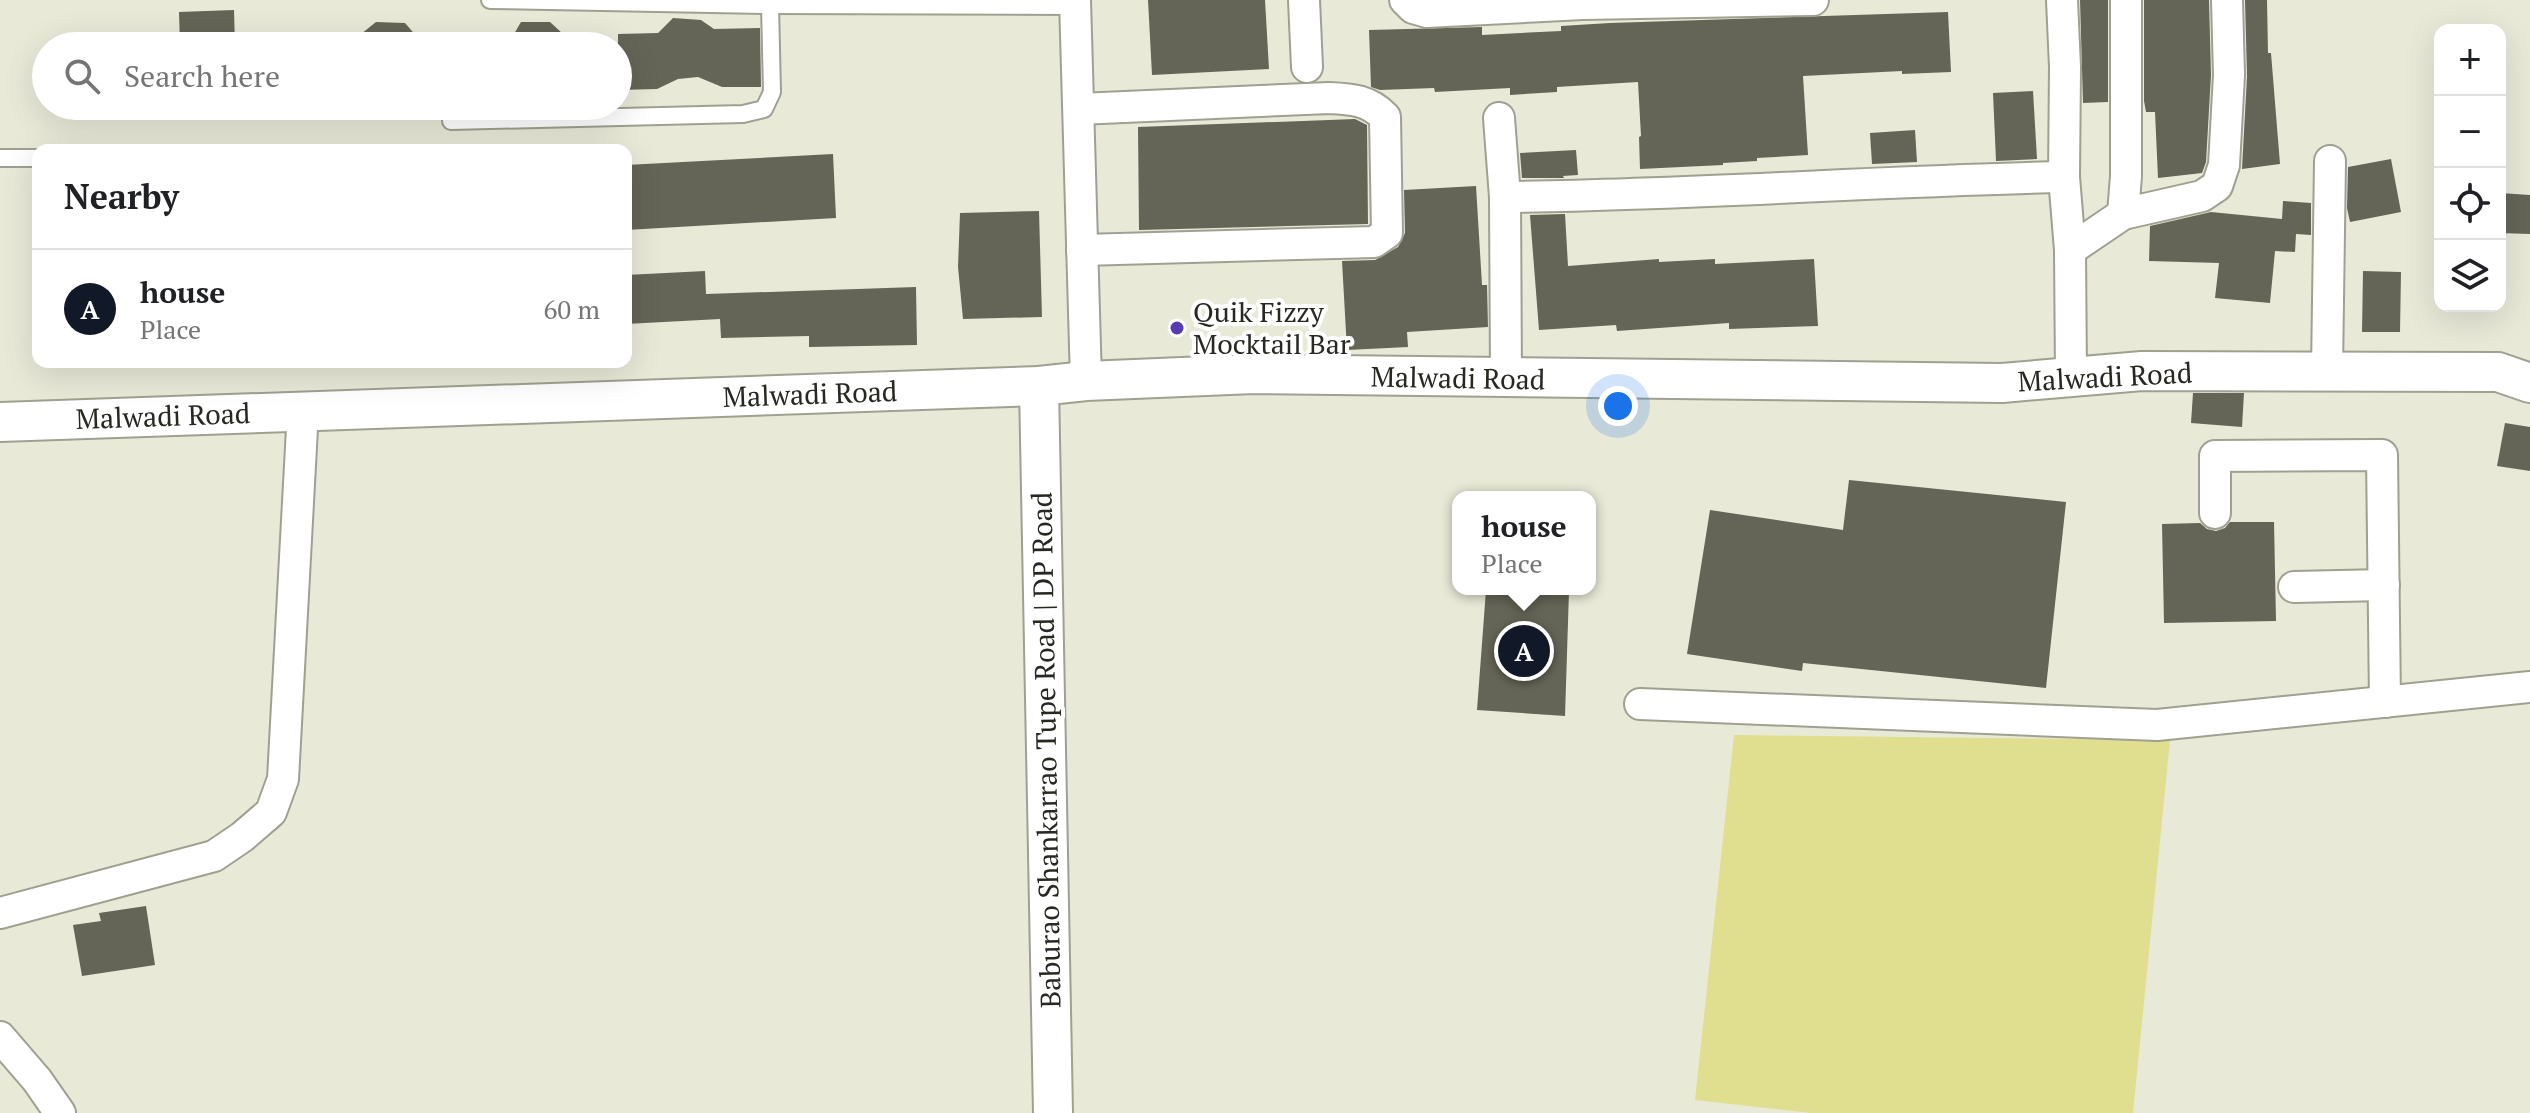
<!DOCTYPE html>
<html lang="en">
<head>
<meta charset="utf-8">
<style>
	body { margin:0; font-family:"PT Serif",serif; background:#f6f6f6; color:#202124 }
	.controls { position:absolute; right:24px; top:24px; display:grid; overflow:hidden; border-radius:16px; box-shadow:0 8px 32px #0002 }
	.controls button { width:72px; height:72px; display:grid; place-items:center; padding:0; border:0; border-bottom:2px solid #e0e0e0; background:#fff; color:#202124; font:40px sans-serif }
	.you { position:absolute; left:1618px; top:406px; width:28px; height:28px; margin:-20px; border:6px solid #fff; border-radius:50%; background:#1a73e8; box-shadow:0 0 0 12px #1a73e833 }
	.badge { display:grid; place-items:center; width:52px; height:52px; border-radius:50%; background:#111827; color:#fff; font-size:26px; font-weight:700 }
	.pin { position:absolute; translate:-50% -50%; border:4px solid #fff; box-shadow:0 2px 8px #0006 }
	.popup { position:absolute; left:1452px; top:491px; width:144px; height:104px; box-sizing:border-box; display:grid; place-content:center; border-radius:16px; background:#fff; filter:drop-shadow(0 2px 6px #0005); font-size:26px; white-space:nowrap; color:#757577 }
	.popup b { font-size:30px; color:#202124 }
	.popup::after { content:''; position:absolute; left:50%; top:100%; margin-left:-16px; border:16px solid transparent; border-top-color:#fff }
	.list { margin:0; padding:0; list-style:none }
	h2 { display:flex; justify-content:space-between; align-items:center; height:104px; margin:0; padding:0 32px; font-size:34px }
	h2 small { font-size:26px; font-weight:400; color:#757577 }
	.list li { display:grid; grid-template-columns:52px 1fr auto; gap:24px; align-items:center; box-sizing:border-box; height:120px; padding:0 32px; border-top:2px solid #e0e0e0 }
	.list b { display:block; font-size:30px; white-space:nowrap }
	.list p { margin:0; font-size:26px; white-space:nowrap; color:#757577 }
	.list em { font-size:26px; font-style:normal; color:#757577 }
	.icon { flex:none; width:44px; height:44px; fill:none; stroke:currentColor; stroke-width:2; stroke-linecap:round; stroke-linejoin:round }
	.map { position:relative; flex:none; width:2530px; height:1113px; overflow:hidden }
	.search { position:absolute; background:#fff; box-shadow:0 8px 32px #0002; left:32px; top:32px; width:600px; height:88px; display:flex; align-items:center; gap:20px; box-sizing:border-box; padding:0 28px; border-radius:44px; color:#757577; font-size:30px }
	.panel { position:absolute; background:#fff; box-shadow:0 8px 32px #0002; left:32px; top:144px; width:600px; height:224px; border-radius:16px }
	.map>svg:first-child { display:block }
	.green { fill:#e0df8f }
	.building { fill:#646556 }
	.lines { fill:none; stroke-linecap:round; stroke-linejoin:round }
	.service-casing { stroke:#9fa090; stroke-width:20 }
	.minor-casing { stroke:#9fa090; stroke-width:34 }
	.tertiary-casing { stroke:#9fa090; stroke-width:42 }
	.service { stroke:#fff; stroke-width:16 }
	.minor { stroke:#fff; stroke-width:30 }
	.tertiary { stroke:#fff; stroke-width:38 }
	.poi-dot { fill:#573bb3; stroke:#fff; stroke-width:3 }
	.labels { text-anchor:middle; stroke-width:8; stroke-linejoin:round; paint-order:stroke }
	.poi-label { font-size:28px; fill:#282822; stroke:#fff; text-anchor:start }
	.street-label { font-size:28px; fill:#282822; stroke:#fff }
</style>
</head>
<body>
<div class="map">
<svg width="2530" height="1113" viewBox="0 0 2530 1113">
	<rect width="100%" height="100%" fill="#e9e9d8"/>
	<path class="green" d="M1734 735 2170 740 2133 1113H1811L1695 1100Z"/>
	<g class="building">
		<path d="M1148 0H1265L1269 69 1152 75Z"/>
		<path d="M2080 0H2108V102L2083 103Z"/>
		<path d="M2144 0H2209L2211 75 2206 162 2202 173 2158 178 2155 112H2146L2144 101Z"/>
		<path d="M2245 0H2267L2268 53H2271L2280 164 2242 169 2247 76Z"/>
		<path d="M234 10 235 46H180L179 12Z"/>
		<path d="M1948 12 1951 72 1902 74V71L1803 76 1808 155 1757 158V161L1723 163V165L1640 169 1639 137 1641 136 1638 82 1557 87V92L1510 95V88L1435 92 1434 88 1380 90 1371 87 1369 30 1482 27V35L1561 31V26L1610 23Z"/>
		<path d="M673 18 701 20 714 29 760 28 761 87H722L698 77 678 79 657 89 618 90V34L658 33Z"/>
		<path d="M376 22 405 23 425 46H346Z"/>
		<path d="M521 22H550L576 46H507Z"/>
		<path d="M2033 91 2037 159 1996 161 1993 93Z"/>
		<path d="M1355 119 1367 125 1368 224 1139 230 1138 127Z"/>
		<path d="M1915 130 1917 162 1872 164 1870 133Z"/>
		<path d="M1576 150 1578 175 1563 176 1564 178H1522L1520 153Z"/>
		<path d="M833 154 836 218 626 230V165Z"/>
		<path d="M2391 159 2401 212 2350 222 2347 208 2348 167Z"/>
		<path d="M1476 186 1482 285H1487L1488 327 1407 332 1408 347 1347 350 1342 261 1375 260 1398 247 1405 233 1404 190Z"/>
		<path d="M2500 193 2530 195V234L2500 233Z"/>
		<path d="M2283 201 2311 203V235L2296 234 2295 252 2275 251 2270 303 2215 298 2219 263 2149 261 2150 226 2211 212 2282 219Z"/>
		<path d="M1039 211 1042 317 963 319 958 267 960 213Z"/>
		<path d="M1565 214 1568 266 1659 259V262L1715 259V264L1814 259 1818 326 1729 329V323L1617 331 1616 325 1539 330 1530 215Z"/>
		<path d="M705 271 706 294 916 287 917 345 809 347V336L721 338 720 319 626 324V275Z"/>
		<path d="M2363 271 2401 272 2400 332H2362Z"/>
		<path d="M2193 393H2244L2242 427 2191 423Z"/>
		<path d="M2505 423 2530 427V471L2497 466Z"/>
		<path d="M1849 480 2066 502 2046 688 1803 663 1802 671 1687 654 1710 510 1843 530Z"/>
		<path d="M2230 522H2274L2276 621 2164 623 2162 524 2200 523 2207 529 2216 531 2225 528Z"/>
		<path d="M1486 590 1569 591 1565 716 1477 710Z"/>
		<path d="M146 906 155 965 82 976 73 925 101 921 99 913Z"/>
	</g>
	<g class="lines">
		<defs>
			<g id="service">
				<path d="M490 0 770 5 1075 6"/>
				<path d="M451 121 743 114 764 109 772 92 770 5"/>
				<path d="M0 158H38"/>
			</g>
			<g id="minor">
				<path d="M1075 0 1086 381"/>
				<path d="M1304 0 1307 67"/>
				<path d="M1405 0 1413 8 1427 12 1583 4 1813 0"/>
				<path d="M2062 0 2065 67 2064 177 2070 250 2071 375"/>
				<path d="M1079 109 1329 98C1352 99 1369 100 1385 117L1387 233 1374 242 1082 250"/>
				<path d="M1499 118 1505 197 1506 378"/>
				<path d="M1505 197C1691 195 1877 181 2064 177"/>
				<path d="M2123 214 2126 176V0"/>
				<path d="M2070 250 2123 214 2202 196 2217 186 2224 165 2229 75 2227 0"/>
				<path d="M2327 371 2330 161"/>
				<path d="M2215 513V456L2382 455 2385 702"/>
				<path d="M2294 587 2384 585"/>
				<path d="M1640 704 2157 725 2530 687"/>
				<path d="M0 913 214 856 242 837 271 812 283 779 303 410"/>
				<path d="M0 1037 37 1080 60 1113"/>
			</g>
			<g id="tertiary">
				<path d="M1039 386 1053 1113"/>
				<path d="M0 422 1039 386 1086 381 1254 374 2002 383 2142 371 2498 372 2530 383"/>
			</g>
		</defs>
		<use href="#service" class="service-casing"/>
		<use href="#minor" class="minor-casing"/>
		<use href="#tertiary" class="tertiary-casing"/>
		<use href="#service" class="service"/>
		<use href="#minor" class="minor"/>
		<use href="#tertiary" class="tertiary"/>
	</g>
	<circle class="poi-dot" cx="1177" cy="328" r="8"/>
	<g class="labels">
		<g class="poi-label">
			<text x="1193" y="322">Quik Fizzy<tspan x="1193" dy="32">Mocktail Bar</tspan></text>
		</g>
		<g class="street-label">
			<text transform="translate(2105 377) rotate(-3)" y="10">Malwadi Road</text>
			<text transform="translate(1458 378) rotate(1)" y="10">Malwadi Road</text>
			<text transform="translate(810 394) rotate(-2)" y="10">Malwadi Road</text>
			<text transform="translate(163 416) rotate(-2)" y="10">Malwadi Road</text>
			<text transform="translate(1046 750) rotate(-91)" y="10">Baburao Shankarrao Tupe Road | DP Road</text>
		</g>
	</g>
</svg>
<div class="controls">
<button>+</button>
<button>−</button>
<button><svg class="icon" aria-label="locate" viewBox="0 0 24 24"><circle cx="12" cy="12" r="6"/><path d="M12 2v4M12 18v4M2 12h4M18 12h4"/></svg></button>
<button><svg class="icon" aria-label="layers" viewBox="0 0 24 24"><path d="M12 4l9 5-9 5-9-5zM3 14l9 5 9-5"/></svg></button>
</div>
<div class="you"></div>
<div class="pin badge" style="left:1524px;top:651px">A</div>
<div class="popup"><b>house</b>Place</div>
<div class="search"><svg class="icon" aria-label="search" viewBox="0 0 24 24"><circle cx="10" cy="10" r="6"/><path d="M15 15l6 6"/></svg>Search here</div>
<section class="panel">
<h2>Nearby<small></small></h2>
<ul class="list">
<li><span class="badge">A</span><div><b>house</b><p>Place</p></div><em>60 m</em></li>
</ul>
</section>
</div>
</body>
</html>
